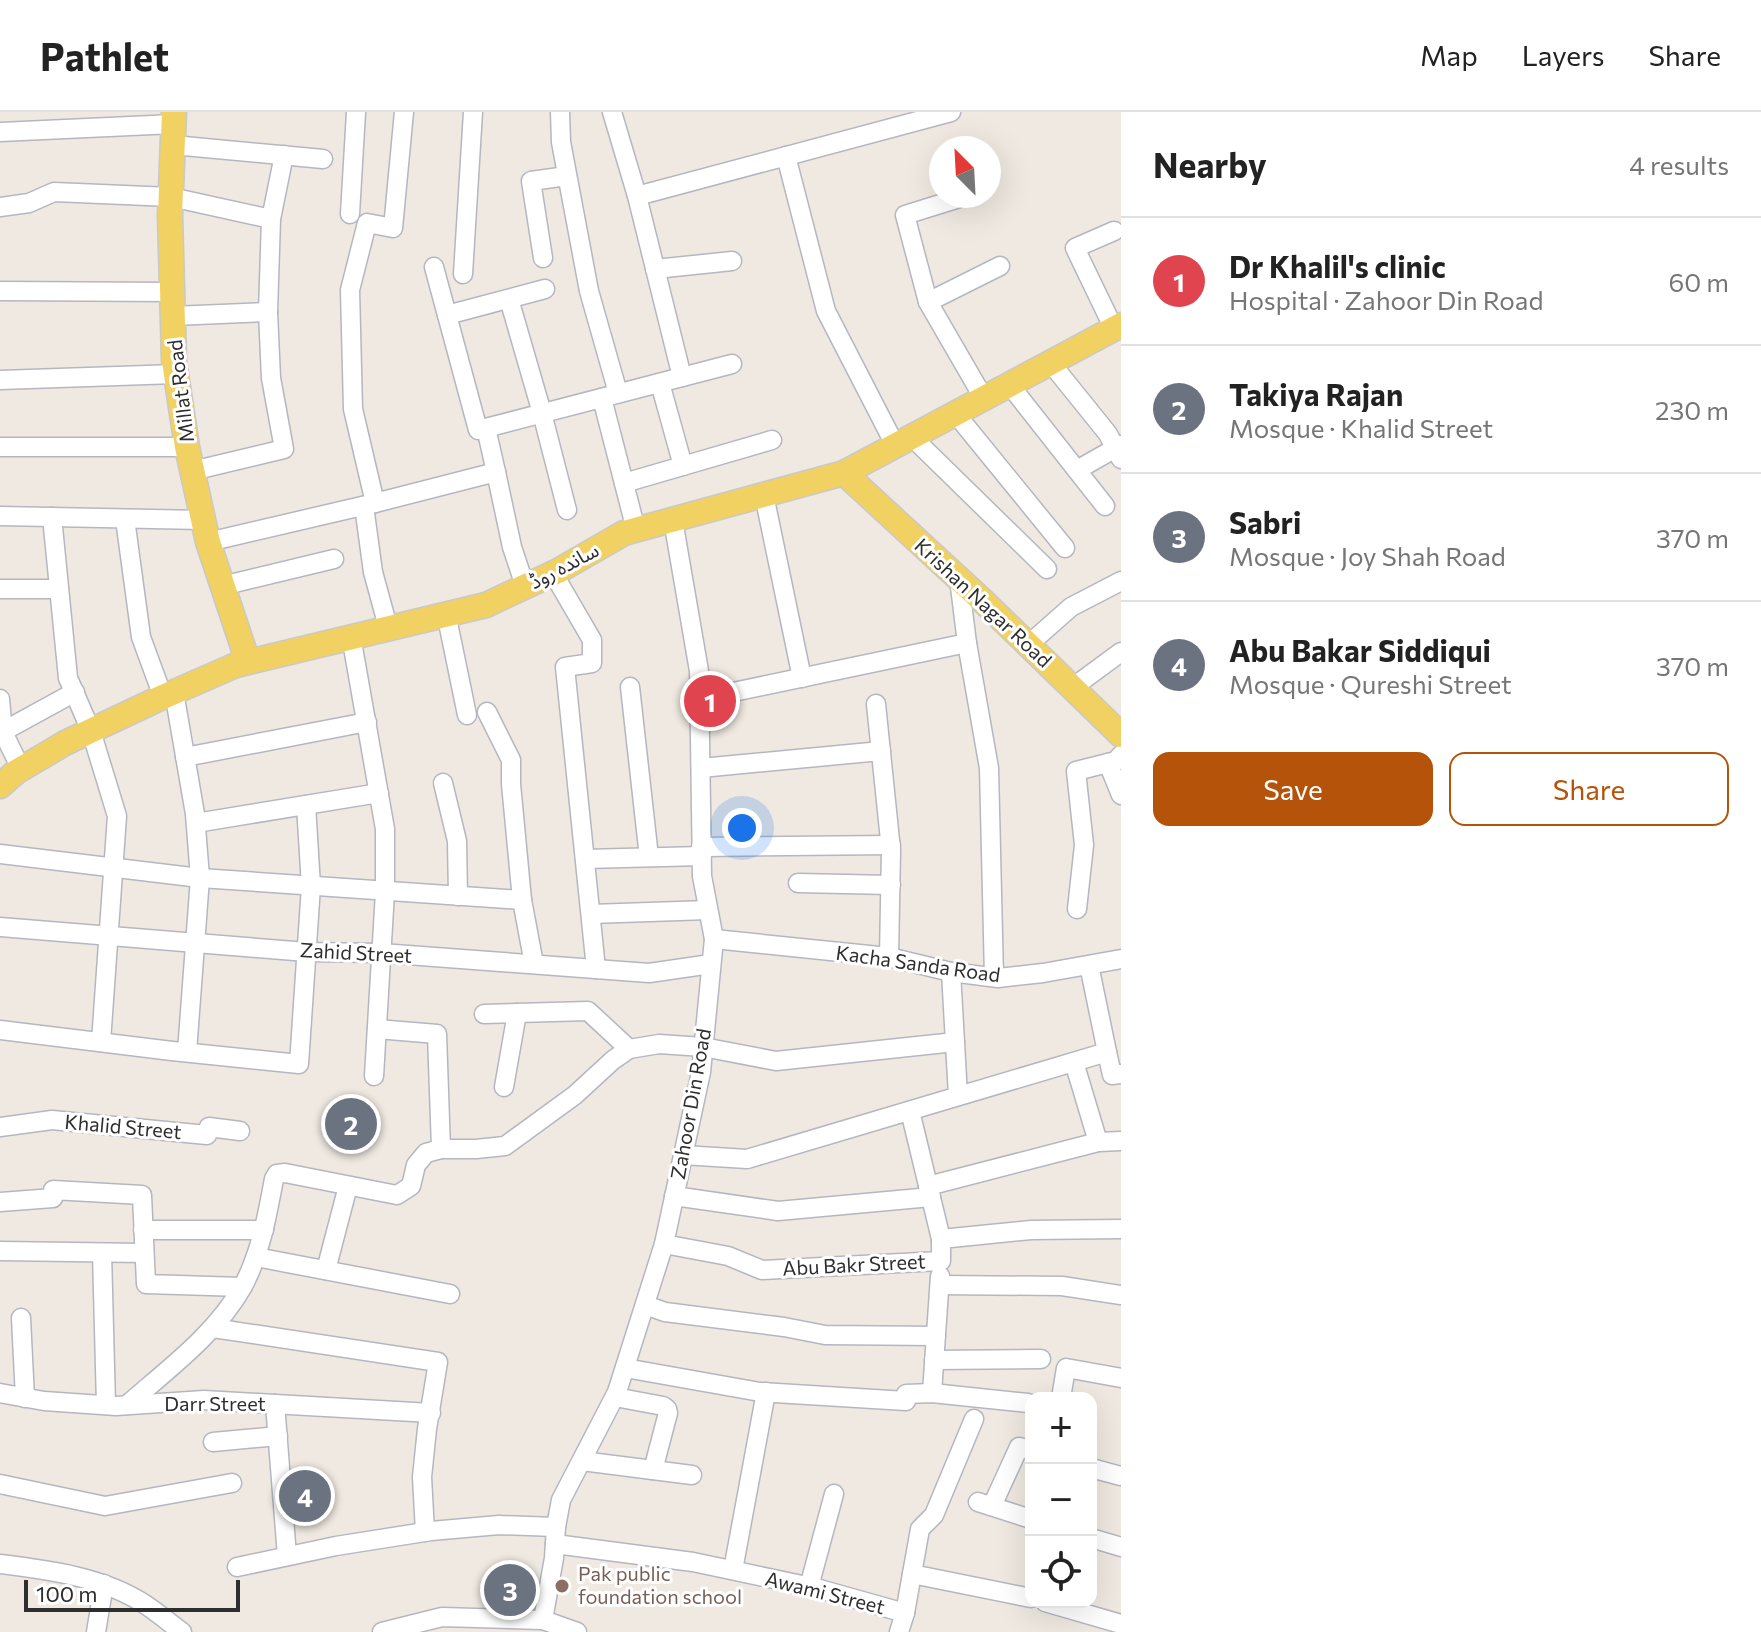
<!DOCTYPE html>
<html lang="en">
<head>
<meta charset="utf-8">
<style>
	body { margin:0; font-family:Commissioner,"Noto Sans Arabic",sans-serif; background:#f2f2f2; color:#222 }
	.controls { position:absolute; right:24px; bottom:24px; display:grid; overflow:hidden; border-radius:16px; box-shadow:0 8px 32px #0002 }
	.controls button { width:72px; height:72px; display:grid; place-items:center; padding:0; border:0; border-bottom:2px solid #e0e0e0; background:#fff; color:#222; font:40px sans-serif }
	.compass { position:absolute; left:929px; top:24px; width:72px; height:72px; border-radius:50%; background:#fff; box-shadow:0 8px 32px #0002; rotate:336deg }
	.scale { position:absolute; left:24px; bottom:20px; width:216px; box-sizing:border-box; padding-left:8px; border:4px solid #2e2e2e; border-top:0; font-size:22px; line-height:28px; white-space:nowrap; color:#2e2e2e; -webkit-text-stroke:6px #fff; paint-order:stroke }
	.you { position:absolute; left:742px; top:716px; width:28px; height:28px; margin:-20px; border:6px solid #fff; border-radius:50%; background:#1a73e8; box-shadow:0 0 0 12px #1a73e833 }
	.badge { display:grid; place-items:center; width:52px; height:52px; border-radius:50%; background:#b45309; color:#fff; font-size:26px; font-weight:700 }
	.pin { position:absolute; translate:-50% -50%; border:4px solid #fff; box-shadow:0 2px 8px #0006 }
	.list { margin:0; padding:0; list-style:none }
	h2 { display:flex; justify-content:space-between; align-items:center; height:104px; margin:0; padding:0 32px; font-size:34px }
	h2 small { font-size:26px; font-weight:400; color:#767676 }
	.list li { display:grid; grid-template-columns:52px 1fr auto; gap:24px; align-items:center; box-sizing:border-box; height:128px; padding:0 32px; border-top:2px solid #e0e0e0 }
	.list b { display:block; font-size:30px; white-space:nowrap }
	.list p { margin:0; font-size:26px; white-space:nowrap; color:#767676 }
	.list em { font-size:26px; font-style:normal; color:#767676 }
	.actions { display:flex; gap:16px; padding:24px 32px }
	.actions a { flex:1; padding:18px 0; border:2px solid #b45309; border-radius:16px; text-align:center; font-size:28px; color:#b45309 }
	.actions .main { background:#b45309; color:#fff }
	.icon { flex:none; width:44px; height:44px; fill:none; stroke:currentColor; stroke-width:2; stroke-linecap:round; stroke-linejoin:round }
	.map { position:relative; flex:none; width:1121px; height:1520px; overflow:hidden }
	header { display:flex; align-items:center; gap:48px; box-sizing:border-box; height:112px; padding:0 40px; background:#fff; border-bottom:2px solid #e0e0e0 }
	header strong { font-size:38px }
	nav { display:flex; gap:44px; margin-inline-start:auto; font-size:28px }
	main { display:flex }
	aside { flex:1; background:#fff }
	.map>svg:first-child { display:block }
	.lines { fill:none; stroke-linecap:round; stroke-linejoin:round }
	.minor-casing { stroke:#b4b7c1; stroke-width:21 }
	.major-casing { stroke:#c9c9c9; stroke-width:27 }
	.minor { stroke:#fff; stroke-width:18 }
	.major { stroke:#f2d163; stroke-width:24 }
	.education-dot { fill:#8d6e63; stroke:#fff; stroke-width:3 }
	.labels { text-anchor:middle; stroke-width:6; stroke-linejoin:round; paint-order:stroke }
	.street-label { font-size:20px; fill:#2e2e2e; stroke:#fff }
	.education-label { font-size:20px; fill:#785e54; stroke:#fff; text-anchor:start }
</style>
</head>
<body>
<header>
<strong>Pathlet</strong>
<nav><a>Map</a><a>Layers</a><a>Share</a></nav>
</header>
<main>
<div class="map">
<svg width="1121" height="1520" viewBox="0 0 1121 1520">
	<rect width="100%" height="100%" fill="#efe9e1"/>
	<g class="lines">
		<defs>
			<g id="minor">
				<path d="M560 0 561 30 589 179 618 281"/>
				<path d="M612 0 637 84 682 265"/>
				<path d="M0 20 174 12"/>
				<path d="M173 33 323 47"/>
				<path d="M786 44 826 199 895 333"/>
				<path d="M637 84 951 0"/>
				<path d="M966 84 905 103 928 190 983 285"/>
				<path d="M0 95 29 91 54 80 171 85 271 107"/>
				<path d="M350 102 356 0"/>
				<path d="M543 146 531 69 567 64"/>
				<path d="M434 155 478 318 732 252"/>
				<path d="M655 157 732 149"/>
				<path d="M463 162 473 0"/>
				<path d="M0 179 172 180"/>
				<path d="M509 187 542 301 567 398"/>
				<path d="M928 190 1000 154"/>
				<path d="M447 203 545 177"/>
				<path d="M173 204 268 200"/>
				<path d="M1114 217 1075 136 1114 119"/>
				<path d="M1050 250 1108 322 1121 347"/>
				<path d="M0 268 176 262"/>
				<path d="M660 271 683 354"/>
				<path d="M1009 272 1105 394"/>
				<path d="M602 286 636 418"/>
				<path d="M955 301 1065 436"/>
				<path d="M911 324 1047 457"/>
				<path d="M0 335H187"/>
				<path d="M1077 358 1121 333"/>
				<path d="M192 359 284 337 271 266 268 200 271 107 284 43"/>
				<path d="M496 360 512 435 525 474"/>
				<path d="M624 371 772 328"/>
				<path d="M764 383 802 566"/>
				<path d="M375 391 496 360 486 316"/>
				<path d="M364 394 373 460 388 515"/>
				<path d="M0 404 203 408"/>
				<path d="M52 405 68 566 91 619 117 704 101 930"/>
				<path d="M125 407 141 525 163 585"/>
				<path d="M208 430 375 391 353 297 350 178 367 111 393 116 404 0"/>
				<path d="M553 461 592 528V551L565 555 596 857"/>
				<path d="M959 467 967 531 989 656 994 865"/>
				<path d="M222 474 334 447"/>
				<path d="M0 477H59"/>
				<path d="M446 501 467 603"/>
				<path d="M351 524 385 717V780L374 964"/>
				<path d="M1028 533 1071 495 1121 469"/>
				<path d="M630 575 649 745"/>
				<path d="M1072 576 1121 540"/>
				<path d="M174 580 195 702 200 766 187 940"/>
				<path d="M0 587 3 620 21 657"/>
				<path d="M700 587 967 531"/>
				<path d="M876 592 891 738 889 845"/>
				<path d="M487 600 511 648V672L522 788"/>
				<path d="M0 621 75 580"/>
				<path d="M185 645 367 610"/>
				<path d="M1108 651 1121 683"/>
				<path d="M701 656 881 639"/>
				<path d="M443 671 457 729 458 784"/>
				<path d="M196 711 379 681"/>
				<path d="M701 735 891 733"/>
				<path d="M0 742 200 766 522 788 534 852"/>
				<path d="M585 747 702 744"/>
				<path d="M798 771 891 773"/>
				<path d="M1077 797 1084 733 1076 659 1116 649 1121 643"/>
				<path d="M591 802 708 798"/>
				<path d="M0 815 307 840 381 841 649 861 711 852"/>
				<path d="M714 827 889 845 951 860 998 866 1043 861 1121 847"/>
				<path d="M951 860 958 984"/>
				<path d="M484 902 588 899 629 937"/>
				<path d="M377 917 437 922 441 1037"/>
				<path d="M0 918 172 939 299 952 311 774 306 693"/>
				<path d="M1107 940 1112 963 1121 962"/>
				<path d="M1074 950 1098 1030"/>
				<path d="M504 975 517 901"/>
				<path d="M910 999 941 1127"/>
				<path d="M0 1015 52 1008 207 1023 209 1015 240 1019"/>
				<path d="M683 1043 747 1047 1107 940 1089 853"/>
				<path d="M928 1074 1098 1030 1121 1029"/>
				<path d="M674 1084 778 1099 931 1085"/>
				<path d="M0 1090 53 1086V1078L142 1083 146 1172 242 1175"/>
				<path d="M143 1118H264"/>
				<path d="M664 1132 728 1144 762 1158 941 1149V1127L1031 1118 1121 1117"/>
				<path d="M0 1139 144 1141"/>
				<path d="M102 1141 106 1293"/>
				<path d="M256 1145 450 1182"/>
				<path d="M326 1158 348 1074"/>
				<path d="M940 1173 1062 1174 1121 1183"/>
				<path d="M645 1193 665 1200 784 1215 825 1223 936 1224"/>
				<path d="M21 1206 25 1286"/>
				<path d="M213 1216 438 1250 427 1317 422 1365 425 1420"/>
				<path d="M934 1248 1041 1247"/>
				<path d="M625 1256 760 1280 906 1289V1282L932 1281 1028 1291"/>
				<path d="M0 1281 44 1289 116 1294 204 1288 431 1301"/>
				<path d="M932 1281 940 1164"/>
				<path d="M615 1285 663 1294 667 1297 668 1301 653 1358"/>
				<path d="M1061 1286 1066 1256 1121 1266"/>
				<path d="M275 1292 287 1444"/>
				<path d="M127 1293C168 1257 216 1222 243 1174 261 1140 267 1104 274 1067L277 1062 285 1061 397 1083 411 1074 416 1053 426 1041 441 1037H476L505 1034 575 983 613 948 629 937 659 932 703 935 776 949 955 930"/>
				<path d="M213 1330 278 1324"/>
				<path d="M582 1349 692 1363"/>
				<path d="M1091 1356 1121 1364"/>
				<path d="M0 1372 105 1394 232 1371"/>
				<path d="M978 1390 1031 1407"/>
				<path d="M992 1394 1019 1335 1031 1338"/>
				<path d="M1091 1426 1121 1435"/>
				<path d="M555 1432 693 1450 816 1476 905 1501"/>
				<path d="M0 1452C49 1458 104 1465 146 1493 158 1501 170 1511 182 1520"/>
				<path d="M237 1455 336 1434 431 1419 499 1413 556 1415"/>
				<path d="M733 1458 766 1280"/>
				<path d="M912 1462 1031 1486"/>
				<path d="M809 1475 834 1382"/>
				<path d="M1045 1490 1121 1512"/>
				<path d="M543 1508 554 1446 556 1415 561 1388 617 1280 664 1132 701 960 714 827 702 764 699 559 673 408"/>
				<path d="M96 1520 104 1472"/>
				<path d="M382 1520 442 1505 543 1508 577 1520"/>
				<path d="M899 1520 905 1501 920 1417 934 1403 974 1307"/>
			</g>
			<g id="major">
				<path d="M174 0 170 103 174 249 187 335 208 430 248 550"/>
				<path d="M844 361 984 490 1121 623"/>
				<path d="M0 674 16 660 65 631 156 588 236 553 486 493 558 459 624 421 844 361 1121 213"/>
			</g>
		</defs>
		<use href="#minor" class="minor-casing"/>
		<use href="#major" class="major-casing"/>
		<use href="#minor" class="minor"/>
		<use href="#major" class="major"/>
	</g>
	<circle class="education-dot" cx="562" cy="1474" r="8"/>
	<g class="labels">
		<g class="street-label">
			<text transform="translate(181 279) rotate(-97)" y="7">Millat Road</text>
			<text transform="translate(564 454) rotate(-28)" y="7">ساندہ روڈ</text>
			<text transform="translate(983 491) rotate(43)" y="7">Krishan Nagar Road</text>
			<text transform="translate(356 841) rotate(3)" y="7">Zahid Street</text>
			<text transform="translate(918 852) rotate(8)" y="7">Kacha Sanda Road</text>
			<text transform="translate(691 992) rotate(-80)" y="7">Zahoor Din Road</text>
			<text transform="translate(123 1015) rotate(5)" y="7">Khalid Street</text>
			<text transform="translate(854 1153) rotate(-3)" y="7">Abu Bakr Street</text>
			<text x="215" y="1299">Darr Street</text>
			<text transform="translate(825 1481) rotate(14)" y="7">Awami Street</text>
		</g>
		<g class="education-label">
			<text x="578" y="1469">Pak public<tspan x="578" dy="23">foundation school</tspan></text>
		</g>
	</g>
</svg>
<div class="controls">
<button>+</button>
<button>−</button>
<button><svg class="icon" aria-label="locate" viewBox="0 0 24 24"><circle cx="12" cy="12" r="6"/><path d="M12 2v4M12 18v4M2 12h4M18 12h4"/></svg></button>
</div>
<svg class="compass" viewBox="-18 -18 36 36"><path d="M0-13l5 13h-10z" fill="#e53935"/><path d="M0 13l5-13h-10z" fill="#767676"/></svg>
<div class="scale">100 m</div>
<div class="you"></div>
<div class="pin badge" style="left:710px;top:589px;background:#e0444e">1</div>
<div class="pin badge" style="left:351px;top:1012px;background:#6b7280">2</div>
<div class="pin badge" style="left:510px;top:1478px;background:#6b7280">3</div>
<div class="pin badge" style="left:305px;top:1384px;background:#6b7280">4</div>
</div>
<aside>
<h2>Nearby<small>4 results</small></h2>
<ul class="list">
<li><span class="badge" style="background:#e0444e">1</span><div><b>Dr Khalil's clinic</b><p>Hospital · Zahoor Din Road</p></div><em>60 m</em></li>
<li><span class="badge" style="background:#6b7280">2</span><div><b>Takiya Rajan</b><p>Mosque · Khalid Street</p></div><em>230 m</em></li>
<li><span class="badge" style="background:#6b7280">3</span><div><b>Sabri</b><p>Mosque · Joy Shah Road</p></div><em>370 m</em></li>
<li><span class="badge" style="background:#6b7280">4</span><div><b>Abu Bakar Siddiqui</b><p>Mosque · Qureshi Street</p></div><em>370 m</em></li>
</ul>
<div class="actions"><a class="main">Save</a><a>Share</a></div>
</aside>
</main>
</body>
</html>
